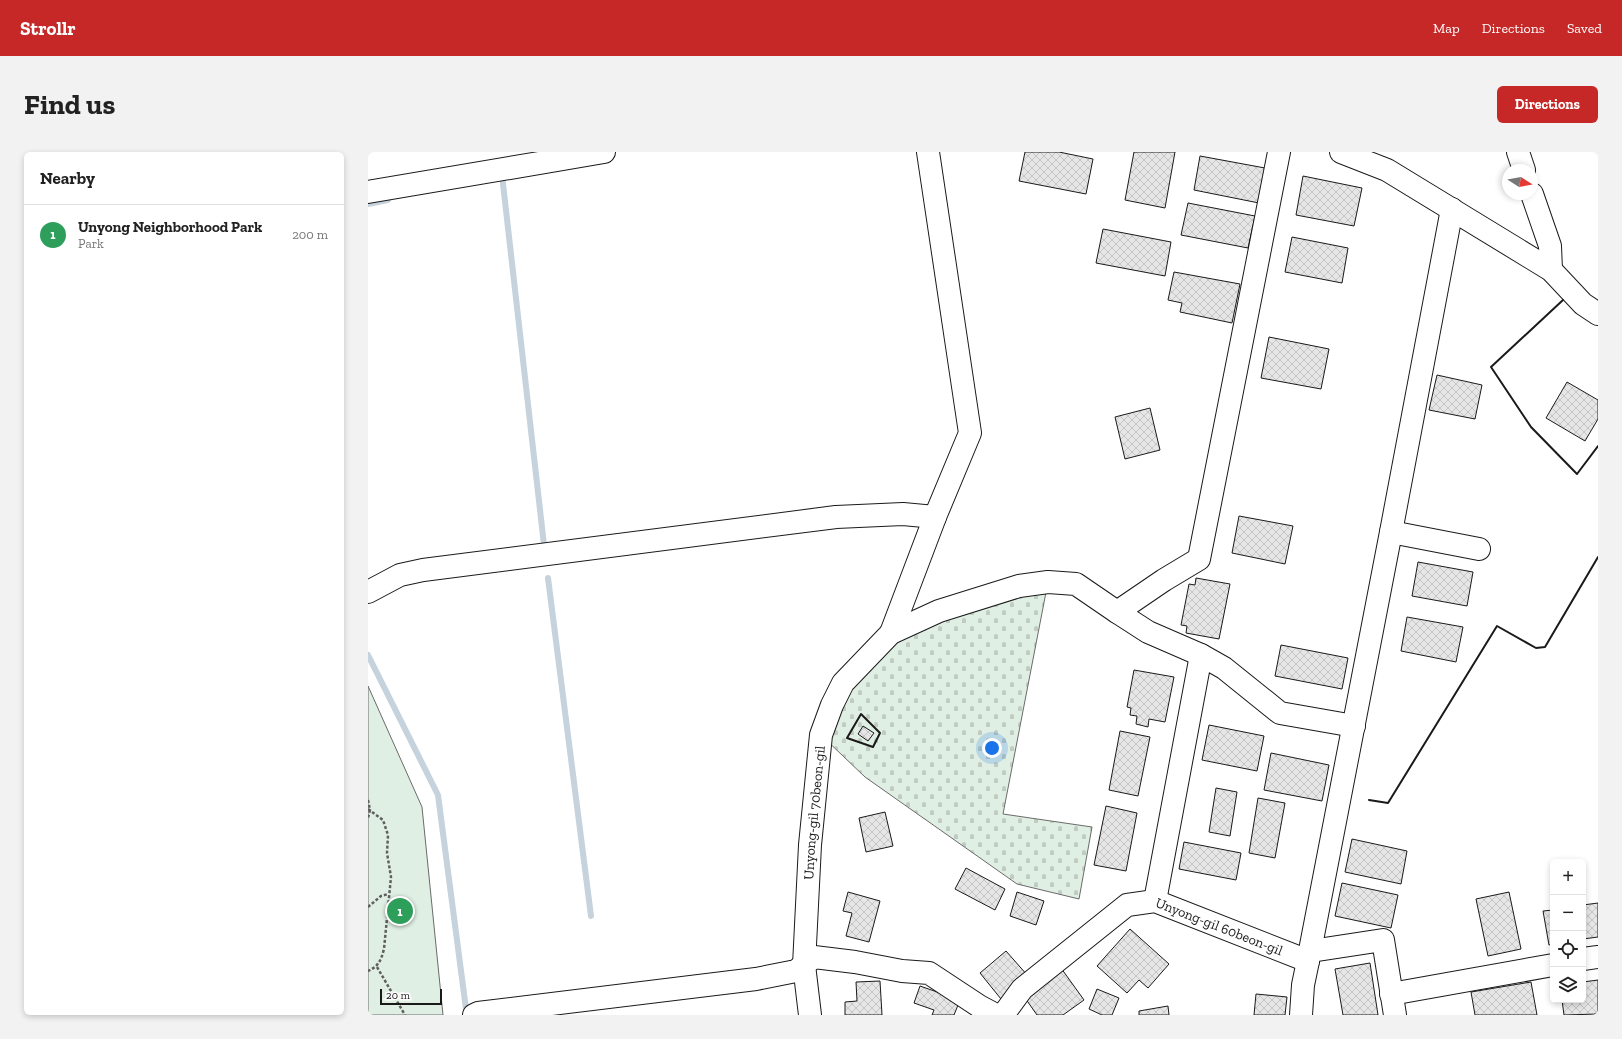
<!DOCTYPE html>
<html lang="en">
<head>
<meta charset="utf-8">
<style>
	body { margin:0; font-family:"Zilla Slab",serif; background:#f2f2f2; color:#222 }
	.controls { position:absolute; right:12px; bottom:12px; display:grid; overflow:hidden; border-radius:6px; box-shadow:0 2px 6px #0003 }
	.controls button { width:36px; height:36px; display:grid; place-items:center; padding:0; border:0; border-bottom:1px solid #e0e0e0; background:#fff; color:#222; font:20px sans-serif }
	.compass { position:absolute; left:1134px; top:12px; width:36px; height:36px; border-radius:50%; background:#fff; box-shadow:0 2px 6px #0003; rotate:101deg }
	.scale { position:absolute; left:12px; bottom:10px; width:62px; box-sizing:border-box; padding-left:4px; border:2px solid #1a1a1a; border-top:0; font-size:11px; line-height:14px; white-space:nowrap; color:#1a1a1a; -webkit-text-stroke:3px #fff; paint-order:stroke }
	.you { position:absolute; left:624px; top:596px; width:14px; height:14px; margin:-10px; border:3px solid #fff; border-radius:50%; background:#1a73e8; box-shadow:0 0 0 6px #1a73e833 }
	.badge { display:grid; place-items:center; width:26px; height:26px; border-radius:50%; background:#c62828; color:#fff; font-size:13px; font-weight:700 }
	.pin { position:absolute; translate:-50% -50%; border:2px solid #fff; box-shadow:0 1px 4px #0006 }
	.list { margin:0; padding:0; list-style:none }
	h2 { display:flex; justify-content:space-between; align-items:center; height:52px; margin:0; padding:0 16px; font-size:17px }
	h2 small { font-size:13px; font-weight:400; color:#767676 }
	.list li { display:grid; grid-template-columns:26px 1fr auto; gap:12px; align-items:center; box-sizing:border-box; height:60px; padding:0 16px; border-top:1px solid #e0e0e0 }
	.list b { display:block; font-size:15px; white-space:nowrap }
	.list p { margin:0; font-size:13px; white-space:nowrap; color:#767676 }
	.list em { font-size:13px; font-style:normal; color:#767676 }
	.icon { flex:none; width:22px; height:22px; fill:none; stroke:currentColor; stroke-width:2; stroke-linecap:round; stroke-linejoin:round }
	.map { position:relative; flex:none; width:1230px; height:863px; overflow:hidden; border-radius:6px }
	header { display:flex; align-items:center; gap:24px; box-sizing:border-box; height:56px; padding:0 20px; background:#c62828; color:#fff }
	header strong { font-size:19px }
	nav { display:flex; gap:22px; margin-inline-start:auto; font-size:14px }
	.intro { display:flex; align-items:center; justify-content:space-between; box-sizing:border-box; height:96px; padding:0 24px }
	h1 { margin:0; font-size:28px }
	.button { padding:10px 18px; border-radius:6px; background:#c62828; color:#fff; font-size:14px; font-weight:700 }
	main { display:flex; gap:24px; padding:0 24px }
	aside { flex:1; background:#fff; border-radius:6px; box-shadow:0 2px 6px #0003 }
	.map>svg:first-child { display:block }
	.cemetery { fill:url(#cemetery-stones); stroke:#6a6a6a }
	.park { fill:#e0efe3; stroke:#6a6a6a }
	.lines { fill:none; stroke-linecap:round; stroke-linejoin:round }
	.stream { stroke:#c6d2dc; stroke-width:6 }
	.building { fill:url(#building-cross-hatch); stroke:#1a1a1a }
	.minor-casing { stroke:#1a1a1a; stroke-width:24 }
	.path { stroke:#5f5f5f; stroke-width:2.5; stroke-dasharray:3 2; stroke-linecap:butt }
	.minor { stroke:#fff; stroke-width:22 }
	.wall { stroke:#1a1a1a; stroke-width:2 }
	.labels { text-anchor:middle; stroke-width:3; stroke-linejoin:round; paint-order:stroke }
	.street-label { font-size:14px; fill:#1a1a1a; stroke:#fff }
</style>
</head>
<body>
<header>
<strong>Strollr</strong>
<nav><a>Map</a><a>Directions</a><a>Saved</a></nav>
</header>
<div class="intro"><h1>Find us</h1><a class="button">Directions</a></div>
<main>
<aside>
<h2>Nearby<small></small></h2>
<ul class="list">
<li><span class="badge" style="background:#2e9e5b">1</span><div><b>Unyong Neighborhood Park</b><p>Park</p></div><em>200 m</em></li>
</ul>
</aside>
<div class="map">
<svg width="1230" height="863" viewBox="0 0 1230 863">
	<defs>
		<pattern id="cemetery-stones" width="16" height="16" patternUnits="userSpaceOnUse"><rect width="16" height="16" fill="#e0efe3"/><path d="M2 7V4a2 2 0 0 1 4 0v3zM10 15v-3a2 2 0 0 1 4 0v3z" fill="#c0ccc2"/></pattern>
		<pattern id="building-cross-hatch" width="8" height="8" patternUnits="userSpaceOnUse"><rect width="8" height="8" fill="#e6e6e6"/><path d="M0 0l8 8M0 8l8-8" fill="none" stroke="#c5c5c5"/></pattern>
	</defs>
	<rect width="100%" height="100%" fill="#fff"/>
	<path class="cemetery" d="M680 430 635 662 724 675 711 747 649 732 497 625 453 583 464 553 523 481Z"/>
	<path class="park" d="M0 534 54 655 75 863H0Z"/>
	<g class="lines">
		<g class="stream">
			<path d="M131 24 134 23 176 393"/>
			<path d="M0 52 20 48"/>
			<path d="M180 426 223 764"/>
			<path d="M0 503 70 643 98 857"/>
		</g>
	</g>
	<g class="building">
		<path d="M657 0H691L725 7 718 42 651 29Z"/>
		<path d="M766 0H807L797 56 757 48Z"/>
		<path d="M832 4 897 16 891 51 826 38Z"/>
		<path d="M935 24 994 36 986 74 928 63Z"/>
		<path d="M820 51 887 64 880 96 813 83Z"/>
		<path d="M735 77 803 90 797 124 728 111Z"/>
		<path d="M924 85 980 96 974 131 917 120Z"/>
		<path d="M806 120 872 132 864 171 812 160 814 151 800 148Z"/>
		<path d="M901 185 961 197 953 237 893 226Z"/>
		<path d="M1069 223 1114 233 1107 267 1061 258Z"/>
		<path d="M1199 230 1230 248V267L1217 289 1178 266Z"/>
		<path d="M782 256 792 298 757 307 747 265Z"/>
		<path d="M871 364 925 374 917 412 864 401Z"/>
		<path d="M1050 410 1105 420 1099 454 1044 444Z"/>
		<path d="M828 426 862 432 851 487 818 481 819 474 813 473 821 432 827 433Z"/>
		<path d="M1039 465 1095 475 1088 510 1033 499Z"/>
		<path d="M913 493 980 506 974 537 907 524Z"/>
		<path d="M766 518 806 525 797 570 781 567 780 575 768 572 769 564 762 563 763 556 759 555Z"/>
		<path d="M841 573 896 584 889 619 834 608Z"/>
		<path d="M495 574 506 581 500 589 490 582Z"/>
		<path d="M752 579 782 585 770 644 741 638Z"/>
		<path d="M903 601 961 613 954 649 896 638Z"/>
		<path d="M848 636 869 640 862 684 841 680Z"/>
		<path d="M890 646 917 651 907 706 881 701Z"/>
		<path d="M738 654 769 661 758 719 726 713Z"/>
		<path d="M517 660 525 694 498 700 491 666Z"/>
		<path d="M984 687 1039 699 1033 732 977 720Z"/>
		<path d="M816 690 873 701 868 728 811 717Z"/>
		<path d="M598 716 637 737 627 758 587 737Z"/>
		<path d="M974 731 1030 743 1023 776 967 764Z"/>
		<path d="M480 740 512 749 501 790 478 784 484 761 475 759Z"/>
		<path d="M649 740 676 749 668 773 642 764Z"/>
		<path d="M1141 740 1153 797 1120 804 1108 747Z"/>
		<path d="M1230 751V785L1215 787V753Z"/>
		<path d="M1185 758V792L1181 793 1175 759Z"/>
		<path d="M762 777 801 812 780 836 771 828 759 841 729 814Z"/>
		<path d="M638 799 660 824 633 847 612 821Z"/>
		<path d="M1002 811 1010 863H975L967 817Z"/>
		<path d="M693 816 716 848 695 863H669L655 843Z"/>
		<path d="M1230 828V862L1196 863 1194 848H1215V830Z"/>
		<path d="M512 829 514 863H477V850L489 849 488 830Z"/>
		<path d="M1163 830 1169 863H1107L1103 840Z"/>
		<path d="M552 834 592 848 586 863H564L566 858 546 851Z"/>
		<path d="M729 837 751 846 744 863H734L721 857Z"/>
		<path d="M888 842 919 845 917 863H886Z"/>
		<path d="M800 854 801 863H771V859Z"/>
	</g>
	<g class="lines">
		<defs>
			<g id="minor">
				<path d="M973 0 1019 18 1183 118 1215 152 1230 162"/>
				<path d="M1150 0 1156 18"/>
				<path d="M0 40 236 0"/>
				<path d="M1164 42 1182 94 1183 118"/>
				<path d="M1023 380 1111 397"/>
				<path d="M0 440 32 423 55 418 468 365 535 362 567 365"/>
				<path d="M523 481 567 365 602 281 560 0"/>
				<path d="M833 503 780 480 749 460 796 428 831 407 911 0"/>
				<path d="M787 749 833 503 856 516 912 561 986 574"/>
				<path d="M943 799 1015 788 1027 863"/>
				<path d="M1215 807 1230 805"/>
				<path d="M1023 842 1185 813"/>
				<path d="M106 863 110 861 388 827 428 819 446 805 487 810 534 819 561 821 611 854 628 863"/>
				<path id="s1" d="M442 863 436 813 442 693 453 583 464 553 475 531 523 481 571 459 651 434 680 430 708 432 749 460"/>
				<path id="s2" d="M635 863 654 837 759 753 787 749 940 809"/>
				<path d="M933 863 935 833 940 809 1023 380 1084 57"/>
			</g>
		</defs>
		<use href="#minor" class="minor-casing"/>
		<g class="path">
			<path d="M0 648 2 658 0 666"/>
			<path d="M0 657 15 668 20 683 19 701 23 725 16 797C13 808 11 814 0 819"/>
			<path d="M0 755 13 744 20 742"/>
			<path d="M9 815 37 863"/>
		</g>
		<use href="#minor" class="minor"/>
		<g class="wall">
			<path d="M1195 148 1123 215 1163 275 1209 322 1230 294"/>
			<path d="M493 562 512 581 505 595 479 586Z"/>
			<path d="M1001 648 1020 651 1129 474 1168 496 1177 495 1230 405"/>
		</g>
	</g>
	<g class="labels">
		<g class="street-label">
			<text dy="5" stroke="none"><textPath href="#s1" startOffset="203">Unyong-gil 70beon-gil</textPath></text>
			<text dy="5" stroke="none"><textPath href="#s2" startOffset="264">Unyong-gil 60beon-gil</textPath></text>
		</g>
	</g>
</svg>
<div class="controls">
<button>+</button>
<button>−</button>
<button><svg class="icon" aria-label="locate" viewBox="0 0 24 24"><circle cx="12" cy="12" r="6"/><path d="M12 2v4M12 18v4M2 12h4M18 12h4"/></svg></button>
<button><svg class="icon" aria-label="layers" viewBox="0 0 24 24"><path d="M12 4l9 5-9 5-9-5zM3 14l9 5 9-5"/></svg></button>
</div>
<svg class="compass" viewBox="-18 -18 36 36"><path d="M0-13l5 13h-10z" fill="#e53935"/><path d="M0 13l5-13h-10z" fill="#767676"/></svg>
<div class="scale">20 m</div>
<div class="you"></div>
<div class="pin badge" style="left:32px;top:759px;background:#2e9e5b">1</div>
</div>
</main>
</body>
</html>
